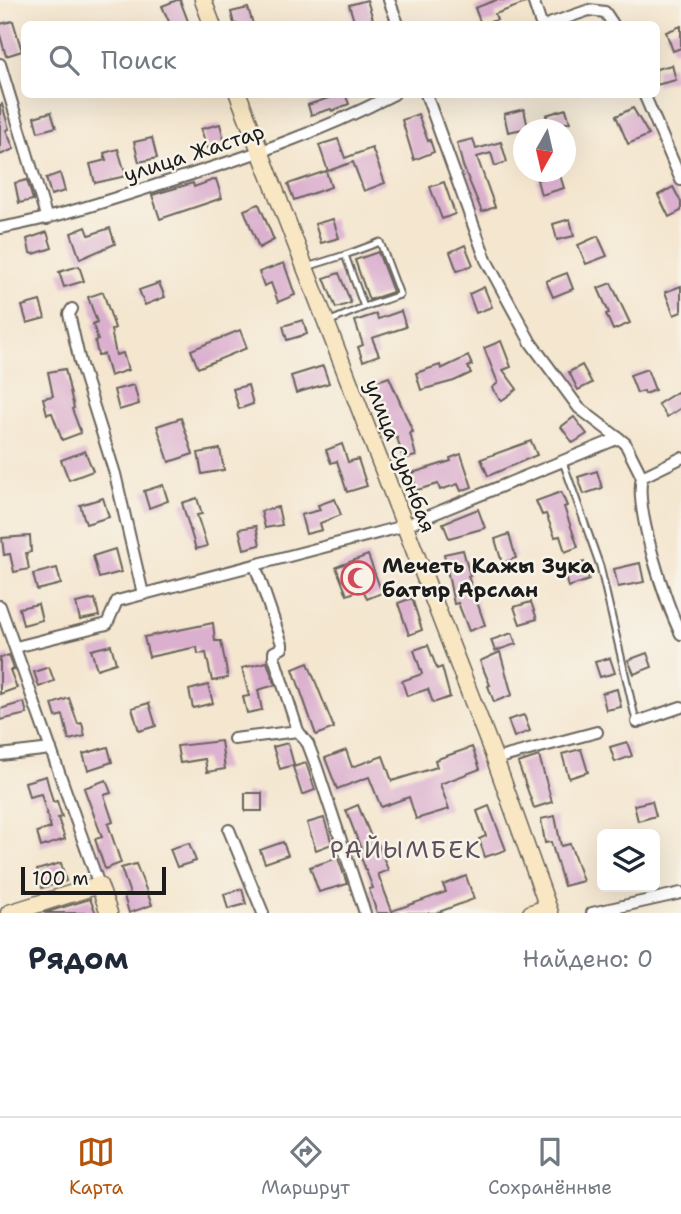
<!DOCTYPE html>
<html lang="ru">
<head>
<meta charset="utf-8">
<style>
	body { margin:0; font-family:"Shantell Sans",sans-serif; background:#f2f2f3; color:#1f2937 }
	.controls { position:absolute; right:21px; bottom:21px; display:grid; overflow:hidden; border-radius:10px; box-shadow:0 7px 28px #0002 }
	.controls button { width:63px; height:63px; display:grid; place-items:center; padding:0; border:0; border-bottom:2px solid #e0e1e3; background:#fff; color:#1f2937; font:35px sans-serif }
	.compass { position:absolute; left:513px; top:119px; width:63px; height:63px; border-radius:50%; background:#fff; box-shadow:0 7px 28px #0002; rotate:188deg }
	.scale { position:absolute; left:21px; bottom:18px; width:145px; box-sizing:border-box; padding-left:7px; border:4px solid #1c1c1c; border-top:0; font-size:19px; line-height:24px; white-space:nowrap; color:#1c1c1c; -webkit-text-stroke:5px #f7f3e8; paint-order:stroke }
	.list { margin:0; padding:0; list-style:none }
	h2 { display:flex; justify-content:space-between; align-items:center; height:91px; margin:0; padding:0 28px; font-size:30px }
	h2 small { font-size:23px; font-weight:400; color:#747a83 }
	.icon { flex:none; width:38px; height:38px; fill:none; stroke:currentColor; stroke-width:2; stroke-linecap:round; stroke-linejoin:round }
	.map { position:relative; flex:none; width:681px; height:913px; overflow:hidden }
	.search { position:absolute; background:#fff; box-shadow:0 7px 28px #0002; left:21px; right:21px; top:21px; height:77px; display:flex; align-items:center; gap:18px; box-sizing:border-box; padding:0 24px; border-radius:10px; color:#747a83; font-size:26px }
	.sheet { height:203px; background:#fff }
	nav { display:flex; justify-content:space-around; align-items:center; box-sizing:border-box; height:98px; border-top:2px solid #e0e1e3; background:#fff; font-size:19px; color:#747a83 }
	nav a { display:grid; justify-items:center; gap:4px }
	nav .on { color:#b45309 }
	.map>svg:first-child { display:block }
	.building { fill:#dbb0cf }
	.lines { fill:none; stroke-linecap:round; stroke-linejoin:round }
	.lane-casing { stroke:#68635b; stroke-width:9 }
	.street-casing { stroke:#68635b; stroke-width:14 }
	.secondary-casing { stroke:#68635b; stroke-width:19 }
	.lane { stroke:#fff; stroke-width:5 }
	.street { stroke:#fff; stroke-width:10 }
	.secondary { stroke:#f9e7c3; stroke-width:16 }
	.labels { text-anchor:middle; stroke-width:5; stroke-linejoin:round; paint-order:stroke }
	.street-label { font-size:21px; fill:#1c1c1c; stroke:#f7f3e8 }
	.poi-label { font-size:21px; font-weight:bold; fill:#1c1c1c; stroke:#f7f3e8; text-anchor:start }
	.quarter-label { font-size:24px; letter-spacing:2px; fill:#5f505b; stroke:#f7f3e8 }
</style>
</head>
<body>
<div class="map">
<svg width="681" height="913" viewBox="0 0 681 913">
	<rect width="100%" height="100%" fill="#f7f3e8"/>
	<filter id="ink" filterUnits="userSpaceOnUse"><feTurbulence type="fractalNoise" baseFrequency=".0143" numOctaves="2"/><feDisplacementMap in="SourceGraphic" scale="14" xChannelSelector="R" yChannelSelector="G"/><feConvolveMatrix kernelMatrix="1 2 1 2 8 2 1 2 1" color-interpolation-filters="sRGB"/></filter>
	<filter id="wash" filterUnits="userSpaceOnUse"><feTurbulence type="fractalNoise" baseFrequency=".00686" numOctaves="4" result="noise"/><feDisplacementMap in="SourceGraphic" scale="28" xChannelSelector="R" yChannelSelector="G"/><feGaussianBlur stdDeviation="1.57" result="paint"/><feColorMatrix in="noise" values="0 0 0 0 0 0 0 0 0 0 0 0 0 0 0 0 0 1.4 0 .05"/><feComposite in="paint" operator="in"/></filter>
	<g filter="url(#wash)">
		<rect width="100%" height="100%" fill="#f4e6cf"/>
		<g id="blocks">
			<g class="building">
				<path d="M177 0H180L189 24H170L162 6Z"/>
				<path d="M367 0 373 19 355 24 349 5Z"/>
				<path d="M496 0H525L526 3 495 14 497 20 481 24 475 8Z"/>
				<path d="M248 8 253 24H234L231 12Z"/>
				<path d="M13 21 22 51 6 56 0 35V24Z"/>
				<path d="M681 26V48L673 51 666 32Z"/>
				<path d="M672 65 676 80 656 85V69Z"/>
				<path d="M340 94H345L349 104 332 111 331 109 311 115 308 105Z"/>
				<path d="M2 104 9 129 6 130 14 149 0 155V105Z"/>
				<path d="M633 108 649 135 628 144 616 116Z"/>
				<path d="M524 109 528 128 508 132 504 114Z"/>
				<path d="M566 109 570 122 550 128 546 115Z"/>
				<path d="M51 112 56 127 38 132 34 117Z"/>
				<path d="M418 114 428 141 430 140 434 152 414 160 402 120Z"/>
				<path d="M220 124 225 143 207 148 201 129Z"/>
				<path d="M152 138 157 158 139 162 134 142Z"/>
				<path d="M338 139 345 158 372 148 385 183 364 191 353 162 328 171 319 145Z"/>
				<path d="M473 139 476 149 501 142 507 162 495 166 491 153 477 157 495 207 482 212 463 166 457 143Z"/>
				<path d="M118 149 126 176 95 183 90 164 106 160 104 153Z"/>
				<path d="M326 171 331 187 294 200 288 184Z"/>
				<path d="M559 172 564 188 541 195 537 180Z"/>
				<path d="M60 173 65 191 51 195 46 178Z"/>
				<path d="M216 179 222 198 160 219 152 195 193 183 194 187Z"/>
				<path d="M27 180 33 200 19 203 15 183Z"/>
				<path d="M444 182 455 214 442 219 430 187Z"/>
				<path d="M673 187 681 202V211L669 217 658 195Z"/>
				<path d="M259 204 274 240 259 248 244 210Z"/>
				<path d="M333 219 339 238 321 243 315 224Z"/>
				<path d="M570 219 574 236 557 240 553 224Z"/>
				<path d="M86 227 89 235 110 228 115 244 80 259 71 233Z"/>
				<path d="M47 232 52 248 34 254 30 253 27 239Z"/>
				<path d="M598 236 607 256 586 264 578 245Z"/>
				<path d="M465 245 473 265 457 271 450 252Z"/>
				<path d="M378 252 393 292 369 300 355 260Z"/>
				<path d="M284 263 295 295 278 302 271 283 264 286 259 272Z"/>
				<path d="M79 266 84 281 64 287 59 272Z"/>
				<path d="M339 273 351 303 336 308 324 278Z"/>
				<path d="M567 273 573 289 553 297 546 281Z"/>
				<path d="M159 283 165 297 145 305 139 290Z"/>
				<path d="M611 283 630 323 613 330 606 314 609 313 598 288Z"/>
				<path d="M681 286V312L674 315 665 292Z"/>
				<path d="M484 287 492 307 476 313 469 294Z"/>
				<path d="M103 292 115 328 111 330 116 355 123 353 128 370 110 376 104 354 98 355 95 341 98 340 93 324 97 322 88 297Z"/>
				<path d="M40 301 45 318 27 323 22 306Z"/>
				<path d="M401 311 406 327 372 338 379 355 363 361 358 347 363 345 355 321 376 314 378 319Z"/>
				<path d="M303 320 307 334 287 340 283 326Z"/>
				<path d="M240 330 247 348 198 368 191 350Z"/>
				<path d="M501 341 511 367 503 370 517 389 501 401 492 388 498 383 484 348Z"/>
				<path d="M468 356 472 365 468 367 471 373 454 381 421 390 416 373 440 365 441 369Z"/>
				<path d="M582 365 592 383 578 390 569 372Z"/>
				<path d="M323 366 329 383 296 393 291 376Z"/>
				<path d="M65 369 74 408 72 409 81 433 62 440 52 413 47 414 43 398 53 396 48 372Z"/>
				<path d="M647 369 655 390 645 394 644 391 637 393 630 375Z"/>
				<path d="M389 377 413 432 410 433 416 456 403 459 397 437 392 439 386 421 384 422 379 409 382 408 372 383Z"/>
				<path d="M134 385 139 404 119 410 114 390Z"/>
				<path d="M248 385 253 404 239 409 233 389Z"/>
				<path d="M677 392 681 397V408L667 417 658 404Z"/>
				<path d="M574 417 587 434 573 443 561 427Z"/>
				<path d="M181 418 193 454 169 462 157 426Z"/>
				<path d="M531 441 537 455 488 476 481 459Z"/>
				<path d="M342 444 348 462 358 459 367 486 347 492 337 461 331 463 326 450Z"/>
				<path d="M220 449 224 470 202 474 198 453Z"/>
				<path d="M85 451 93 471 69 480 61 460Z"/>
				<path d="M461 454 472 487 461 491 458 484 440 490 438 484 417 490 412 473 451 461 450 458Z"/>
				<path d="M597 471 602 488 584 494 578 477Z"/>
				<path d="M163 485 168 501 149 508 144 491Z"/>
				<path d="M561 492 567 506 564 507 578 547 565 552 560 536 555 537 546 514 542 515 536 501Z"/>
				<path d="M103 498 109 517 86 524 80 505Z"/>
				<path d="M197 498 202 514 197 515 207 546 196 549 182 503Z"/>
				<path d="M335 499 341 515 320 523 322 530 306 534 301 515 320 510 318 505Z"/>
				<path d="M278 507 282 525 265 528 261 511Z"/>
				<path d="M478 509 485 528 449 538 443 523Z"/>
				<path d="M256 526 260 545 244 549 239 529Z"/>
				<path d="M509 534 516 558 502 563 495 539Z"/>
				<path d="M30 536 31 552 26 553 29 569 14 572 10 554 4 555 2 538Z"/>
				<path d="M115 549 121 572 99 578 93 556Z"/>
				<path d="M463 550 470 576H468L485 625 469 631 458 603 454 604 444 554Z"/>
				<path d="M368 555 382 593 367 599 363 589 347 595 336 567Z"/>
				<path d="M584 562 589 580 568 587 563 569Z"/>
				<path d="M640 563 644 582 618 587 614 569Z"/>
				<path d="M57 568 61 584 37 590 33 574Z"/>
				<path d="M412 598 422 630 409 635 398 603Z"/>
				<path d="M95 599 99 616 80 620 76 603Z"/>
				<path d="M531 602 537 619 520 624 514 607Z"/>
				<path d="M38 604 42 620 23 625 19 608Z"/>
				<path d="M213 623 215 641H221L228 678 212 681 206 653 198 654 197 647 149 657 144 637Z"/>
				<path d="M512 633 516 644 495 651 491 640Z"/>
				<path d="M111 645 116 663 97 669 91 650Z"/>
				<path d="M428 645 437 669 442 667 450 697 433 703 428 689 407 696 402 681 422 674 414 650Z"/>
				<path d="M500 652 512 695 494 702 488 686 490 685 480 661Z"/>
				<path d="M647 653 652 667 634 674 628 660Z"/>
				<path d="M9 655 14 669 10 670 17 688 0 694V658Z"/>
				<path d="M610 658 615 673 600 677 595 662Z"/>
				<path d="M267 662 275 685 258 690 262 710 247 713 243 697 249 696 242 668Z"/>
				<path d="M308 663 334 728 316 735 293 669Z"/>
				<path d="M49 667 54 681 39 687 34 672Z"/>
				<path d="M208 685 213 703 193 708 189 690Z"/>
				<path d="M617 689 621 707 606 710 602 693Z"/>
				<path d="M69 698 78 724 82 723 85 736 69 740 63 715 56 717 52 704Z"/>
				<path d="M24 702 27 714 0 720V709Z"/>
				<path d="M149 703 156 726 139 731 132 708Z"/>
				<path d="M524 715 530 731 514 737 508 720Z"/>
				<path d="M221 741 225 769 207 772 205 759 180 763 177 746Z"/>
				<path d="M627 742 632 756 615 762 610 747Z"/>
				<path d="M288 743 294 765 280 769 273 747Z"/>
				<path d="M108 747 112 762 88 770 83 754Z"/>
				<path d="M472 747 480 769 440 784 449 809 416 819 409 797 381 807 369 777 337 789 325 758 346 750 352 767 383 756 392 781 437 767 435 760Z"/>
				<path d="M581 749 588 772 569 778 562 754Z"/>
				<path d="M539 756 552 802 534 808 518 763Z"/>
				<path d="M306 763 315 790 302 795 293 767Z"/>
				<path d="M46 776 53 802 57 801 62 817 58 818 65 839 41 847 37 832 51 828 41 794 29 797 25 782Z"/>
				<path d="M106 780 111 793 104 795 113 822 108 824 121 863 105 869 95 839 102 837 84 788Z"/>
				<rect x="245" y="793" width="17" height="18"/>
				<path d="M652 801 656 816 638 821 634 805Z"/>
				<path d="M358 805 374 844 378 843 388 870 378 874 392 911 446 892 443 885 466 876 474 899 436 913H377L369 889 373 888 358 850 361 849 346 810Z"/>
				<path d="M489 806 506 850 485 857 479 839 486 836 477 811Z"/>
				<path d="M555 816 561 846 570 844 583 881 564 886 551 842 545 843 541 819Z"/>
				<path d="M324 818 332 844 316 850 307 823Z"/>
				<path d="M283 842 288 855 265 863 260 850Z"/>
				<path d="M189 843 196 861 177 867 170 849Z"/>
				<path d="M338 858 347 884 319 892 310 867Z"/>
				<path d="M61 863 66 881 42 888 37 870Z"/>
				<path d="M136 864 152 905 129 913 124 896 130 894 121 868Z"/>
				<path d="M242 889 246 904 228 909 224 894Z"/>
				<path d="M90 899 96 913H44Z"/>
			</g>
		</g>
	</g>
	<g filter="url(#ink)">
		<use href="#blocks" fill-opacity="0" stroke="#68635b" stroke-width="2"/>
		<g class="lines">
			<defs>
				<g id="lane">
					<path d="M345 255 380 242 400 295 364 307"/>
					<path d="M307 267 345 255 364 307 328 322"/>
					<path d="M563 462 600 566 636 721"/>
				</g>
				<g id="street">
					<path d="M389 0 398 24"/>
					<path d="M533 0 541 24"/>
					<path d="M549 24 589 10 605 12 613 24"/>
					<path d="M0 64 47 219"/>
					<path d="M426 94 486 260 531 343 579 408 625 443 642 477"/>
					<path d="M644 94 681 180"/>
					<path d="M0 228C55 218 107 201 160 184 242 159 317 134 394 94"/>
					<path d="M72 309 69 314 80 362 115 474 143 594"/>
					<path d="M681 458 642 477C634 508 666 605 681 634"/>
					<path d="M255 565 282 644V648L274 652V657L298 731 308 744 317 768 365 913"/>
					<path d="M0 606 99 885"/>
					<path d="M16 647 107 624 117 601 404 526 619 438"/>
					<path d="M637 722 681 707"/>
					<path d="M234 739 298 731"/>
					<path d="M0 755 51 749"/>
					<path d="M495 759 597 732"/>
					<path d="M229 830 263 913"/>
					<path d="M592 913 681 893"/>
				</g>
				<g id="secondary">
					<path d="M203 0 212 24"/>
					<path d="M238 94 495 759 550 913"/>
					<path d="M9 913 99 885 109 913"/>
					<path d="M531 913 548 908"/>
				</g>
			</defs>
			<use href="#lane" class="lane-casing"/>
			<use href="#street" class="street-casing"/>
			<use href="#secondary" class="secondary-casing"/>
			<use href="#lane" class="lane"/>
			<use href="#street" class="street"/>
			<use href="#secondary" class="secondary"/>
		</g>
	</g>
	<defs>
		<symbol id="mosque-ring" viewBox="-11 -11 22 22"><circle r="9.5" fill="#f7f3e8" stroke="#d1495b" stroke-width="1.5"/><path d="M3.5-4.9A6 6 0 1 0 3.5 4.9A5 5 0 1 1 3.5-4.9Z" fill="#d1495b"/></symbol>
	</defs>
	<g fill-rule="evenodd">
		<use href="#mosque-ring" x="339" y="559" width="38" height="38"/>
	</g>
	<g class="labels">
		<g class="street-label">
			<text transform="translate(194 153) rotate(-18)" y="7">улица Жастар</text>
			<text transform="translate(400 456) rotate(69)" y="7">улица Суюнбая</text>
		</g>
		<g class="poi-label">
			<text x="382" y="573">Мечеть Кажы Зука<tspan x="382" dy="24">батыр Арслан</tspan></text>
		</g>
		<g class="quarter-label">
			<text x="406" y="858">РАЙЫМБЕК</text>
		</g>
	</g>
</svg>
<div class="controls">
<button><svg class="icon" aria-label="layers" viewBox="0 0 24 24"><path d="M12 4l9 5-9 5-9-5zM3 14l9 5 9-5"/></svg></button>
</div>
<svg class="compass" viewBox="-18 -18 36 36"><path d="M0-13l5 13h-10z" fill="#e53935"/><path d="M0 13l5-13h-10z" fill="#747a83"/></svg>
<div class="scale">100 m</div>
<div class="search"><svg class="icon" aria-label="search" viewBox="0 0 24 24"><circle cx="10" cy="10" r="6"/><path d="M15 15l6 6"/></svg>Поиск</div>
</div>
<section class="sheet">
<h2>Рядом<small>Найдено: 0</small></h2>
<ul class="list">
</ul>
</section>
<nav>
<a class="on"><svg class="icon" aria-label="map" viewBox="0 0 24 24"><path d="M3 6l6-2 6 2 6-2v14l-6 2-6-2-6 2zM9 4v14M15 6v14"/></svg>Карта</a>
<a><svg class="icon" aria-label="directions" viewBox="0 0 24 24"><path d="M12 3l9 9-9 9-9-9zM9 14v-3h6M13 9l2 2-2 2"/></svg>Маршрут</a>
<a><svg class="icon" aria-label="saved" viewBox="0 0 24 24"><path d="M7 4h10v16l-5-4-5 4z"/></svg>Сохранённые</a>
</nav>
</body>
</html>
